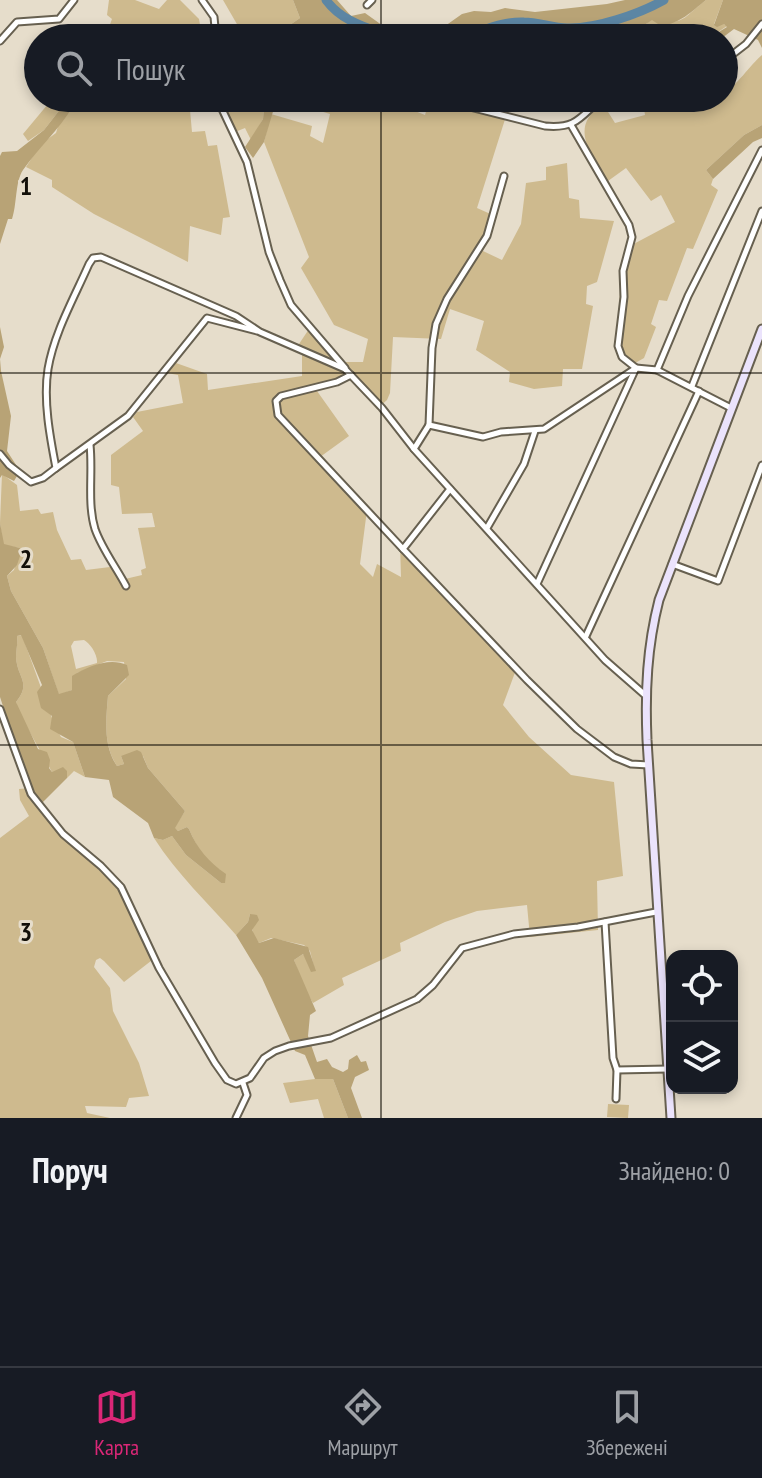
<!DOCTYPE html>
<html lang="uk">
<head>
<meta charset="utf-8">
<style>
	body { margin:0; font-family:"PT Sans Narrow",sans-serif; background:#20242c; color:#f1f3f6 }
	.controls { position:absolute; right:24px; bottom:24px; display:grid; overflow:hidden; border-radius:16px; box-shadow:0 4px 12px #0003 }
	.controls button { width:72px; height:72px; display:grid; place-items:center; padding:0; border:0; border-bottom:2px solid #363941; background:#171b24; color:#f1f3f6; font:40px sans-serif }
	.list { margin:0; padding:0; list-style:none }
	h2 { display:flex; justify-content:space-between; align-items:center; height:104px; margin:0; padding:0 32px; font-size:34px }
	h2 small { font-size:26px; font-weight:400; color:#9ea1a6 }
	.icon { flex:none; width:44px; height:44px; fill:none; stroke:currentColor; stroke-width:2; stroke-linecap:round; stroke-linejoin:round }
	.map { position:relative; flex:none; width:762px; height:1118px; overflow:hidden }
	.search { position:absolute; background:#171b24; box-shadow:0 4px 12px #0003; left:24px; right:24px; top:24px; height:88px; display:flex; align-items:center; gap:20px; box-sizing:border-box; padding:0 28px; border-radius:44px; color:#9ea1a6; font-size:30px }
	.sheet { height:248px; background:#171b24 }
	nav { display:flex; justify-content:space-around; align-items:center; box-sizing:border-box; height:112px; border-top:2px solid #363941; background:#171b24; font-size:22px; color:#9ea1a6 }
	nav a { display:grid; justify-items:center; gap:4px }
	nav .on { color:#db2777 }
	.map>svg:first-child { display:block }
	.green { fill:#ceba8e; fill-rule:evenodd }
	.forest { fill:#b8a376 }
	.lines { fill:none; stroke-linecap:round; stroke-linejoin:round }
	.river { stroke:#5c86a4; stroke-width:9 }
	.street-casing { stroke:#676050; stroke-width:9 }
	.secondary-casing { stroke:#676050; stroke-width:11 }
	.street { stroke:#fff; stroke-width:5 }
	.secondary { stroke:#ebe3fc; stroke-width:7 }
	.grid { fill:none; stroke:#120f08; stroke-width:2; stroke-opacity:0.55 }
	.grid-label { font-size:26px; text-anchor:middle; font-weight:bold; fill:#120f08; stroke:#e6ddcb; stroke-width:6; stroke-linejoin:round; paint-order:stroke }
</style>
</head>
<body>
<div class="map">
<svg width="762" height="1118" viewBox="0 0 762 1118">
	<rect width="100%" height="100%" fill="#e6ddcb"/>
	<g class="green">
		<path d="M109 0H135L159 9 167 0H180L199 19 202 36 105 38 112 19 107 15Z"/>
		<path d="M223 0H293L300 18 287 27 281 38H245Z"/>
		<path d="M706 0H723L714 24H724L727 26 709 38H655L648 31 646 24 652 19C683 27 683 18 706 0Z"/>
		<path d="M544 24 584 26 591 38H549L542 30Z"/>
		<path d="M762 55V125L744 135 706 170 713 179 711 185 718 190 693 249 687 248 667 301 659 300 651 324 656 327 644 358 630 366 622 362 617 351 621 269 628 247 675 222 661 195 651 201 626 168 608 181C592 155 567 127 603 104L615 123 645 115 644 108 670 98 678 107 705 98H724V92C736 87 750 65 762 55Z"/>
		<path d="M53 98H196L197 109 190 110 192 132 205 131 208 146 217 145 230 217 223 218 221 235 190 226 188 262 94 214 52 187V180L26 167 41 144 56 133 65 103 44 130 28 141 23 134Z"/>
		<path d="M217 98H265L263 119 251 140 245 128 230 134Z"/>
		<path d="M277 98H402L400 105 425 115 430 98H440L507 113 477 208 495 216 483 251 502 260 521 224 526 183 546 180V167L567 163 569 198 579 200 580 218 614 221 597 282 587 286 586 304 593 306 582 369H563L562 386 534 389 509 382 510 372 476 350 484 321 450 309 441 339 393 337 390 393 387 400 377 409 349 377 317 391 349 436 320 457 367 510 360 564 373 577 377 564 401 577 400 544 517 667 503 705 529 737 571 775 614 782 623 876 597 881 598 930 530 937 527 905 477 911 445 922 400 943 401 951 342 978 344 985 313 1003 305 990 294 960 303 954 315 971 310 951 304 945 271 938 259 943 253 935 250 914 248 922 236 935C207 902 177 874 154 838L163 840 172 836 186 855 221 883 220 870C205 862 195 844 189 829L187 827 178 831 174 828 185 811 148 768 143 756H121L124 764 117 766C103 745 106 720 108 696L126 679 124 662 107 661 77 673 72 690 59 695 43 648 11 591 7 576 14 570 20 548 3 545 0 523 2 474 17 485 20 511 38 509 41 514 53 512 57 530 71 560 81 559 86 570 118 566 125 579 142 575 141 570 146 568 138 528 155 527 152 513 122 514 119 487 111 485V455L143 431 133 417 137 412 183 403 178 375 167 373 176 363 207 374 208 390 302 376V353L295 350 311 326 345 362H363L368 339 334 325 301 268 309 257 264 142 271 114 312 126 310 136 323 143 330 114ZM84 640C90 643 98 655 97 663L76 669 71 646 74 641Z"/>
		<path d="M22 635 53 721 61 737 73 742 85 777 74 771 67 778V771L52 772 18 711 16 702C32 682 17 678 16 657 16 649 18 643 17 636Z"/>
		<path d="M30 788 64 832 120 885 156 957 124 982 104 961 100 958 96 960 94 967 110 988 113 1011 139 1063 149 1096 129 1098 126 1107 85 1106 87 1113 110 1118H0V838L29 816 20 800 19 789Z"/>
		<path d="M315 1079H333L348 1118H324L318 1099 290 1103 283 1083Z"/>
		<path d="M608 1104 629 1105 628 1118 607 1117Z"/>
	</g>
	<g class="forest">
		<path d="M293 0H337L351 16 365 13 386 28 410 29 445 26 462 14 474 11 491 12 505 8 535 12 607 4 625 0H706C691 12 681 23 661 26L652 20 646 24 655 38H638L622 33 614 38H591L584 26 545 24 542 30 549 38H281L287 27 300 18Z"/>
		<path d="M723 0H762V48L758 40 734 29 722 38H709L727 27 724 24 717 27 714 25Z"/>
		<path d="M265 98H277L264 142 253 158 245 147 263 119Z"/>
		<path d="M65 103H72L73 106C59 130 39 147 23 170 15 182 17 205 12 219H8L0 244V156L2 152 17 151 44 130Z"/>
		<path d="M762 125V138L753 142 713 179 706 170 744 135Z"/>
		<path d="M0 327 4 347 0 359 1 371 11 416 7 451 20 471 14 481 2 475 0 478Z"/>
		<path d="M0 523 4 544 20 548 22 550 17 565 7 576 11 591 43 648 59 694 72 690V676C88 666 110 657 127 665L129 675 108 696C106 719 103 746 117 766L124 764 121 756 137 750 141 752 148 768 185 811 175 828 178 831 187 827 189 829C197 849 209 862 226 874L225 883H221L186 855 172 836 163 840 154 838 148 823 113 797 109 780 85 777 73 742 50 729 52 716 41 708 37 692 42 685 21 635 17 636C18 644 16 650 16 657 17 678 32 682 16 702L38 749 47 752 50 760 49 768 52 772 63 767 67 771V778L42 803 30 788 0 697Z"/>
		<path d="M250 914 257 915 259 920 252 930 259 943 274 938 308 947 316 971 311 972 303 954 294 960 316 1011 310 1015 308 1036 317 1062 327 1059 332 1067 343 1072 348 1069 349 1060 357 1055 361 1062 366 1061 369 1070 355 1077 351 1088 362 1118H348L333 1079H315L305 1055 295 1051 262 978 236 935 248 922Z"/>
	</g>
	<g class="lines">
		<g class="river">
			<path d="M326 0C343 23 369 28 395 38"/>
			<path d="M456 38C479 33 500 21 524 22 538 22 553 28 567 28 596 29 639 14 664 0"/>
		</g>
		<defs>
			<g id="street">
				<path d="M202 0 214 17 216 38"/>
				<path d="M367 5 372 0"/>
				<path d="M0 41 17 22 59 19 74 0"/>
				<path d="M724 61 746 44 762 24"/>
				<path d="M221 98 222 109 247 162 269 252 280 280 291 305 345 368"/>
				<path d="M434 98 545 126C577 129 580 117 602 98"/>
				<path d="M657 370 688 296 762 150"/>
				<path d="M351 375 337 382 281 396 276 401 278 415 403 549"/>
				<path d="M692 386 762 211"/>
				<path d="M429 425 432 348 436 324 447 299 487 236 504 176"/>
				<path d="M90 445C93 472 87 503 95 529 102 549 116 567 126 586"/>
				<path d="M414 449 429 425 483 437 501 432 544 429 636 368 657 370 731 408"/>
				<path d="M0 454 9 465 31 482 43 478 56 468C50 437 43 400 48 369 54 333 74 298 89 264L93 258 101 257 236 316 260 332 345 369 382 408 414 449 605 660 645 695"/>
				<path d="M56 468 128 416 207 318 257 331"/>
				<path d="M450 489 403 549 527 680 577 729 614 757 631 764 649 765"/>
				<path d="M487 528 524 464 535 431"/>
				<path d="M672 564 718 581 762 465"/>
				<path d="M537 584 636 368 622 357 618 346 624 297 623 271 632 237 629 225 571 125"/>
				<path d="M586 636 699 391"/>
				<path d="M0 709 31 794 63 834 101 866 121 887 159 968 215 1063 227 1080 236 1084 250 1078 264 1058 275 1051 289 1046 331 1038 417 999 433 985 462 948 514 934 578 927 656 912"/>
				<path d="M605 922 613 1058 617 1070 616 1099"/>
				<path d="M617 1070 668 1069"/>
				<path d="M236 1118 247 1095 243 1083"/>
			</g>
			<path id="secondary" d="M671 1118 647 740C645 691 647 647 659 600L762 329"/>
		</defs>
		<use href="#street" class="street-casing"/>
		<use href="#secondary" class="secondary-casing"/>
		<use href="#street" class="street"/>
		<use href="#secondary" class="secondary"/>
	</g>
	<path class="grid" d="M381 0V38M381 98V1118M0 373H762M0 745H762"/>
	<g class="grid-label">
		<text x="26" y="195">1</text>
		<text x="26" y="568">2</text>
		<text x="26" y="941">3</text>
	</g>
</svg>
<div class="controls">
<button><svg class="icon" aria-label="locate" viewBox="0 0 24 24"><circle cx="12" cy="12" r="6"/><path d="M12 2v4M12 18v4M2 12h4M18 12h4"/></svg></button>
<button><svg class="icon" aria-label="layers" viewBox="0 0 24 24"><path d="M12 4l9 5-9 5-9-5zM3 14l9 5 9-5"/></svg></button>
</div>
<div class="search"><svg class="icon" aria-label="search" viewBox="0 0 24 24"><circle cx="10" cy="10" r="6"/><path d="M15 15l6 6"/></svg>Пошук</div>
</div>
<section class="sheet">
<h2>Поруч<small>Знайдено: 0</small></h2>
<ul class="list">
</ul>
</section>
<nav>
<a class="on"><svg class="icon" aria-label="map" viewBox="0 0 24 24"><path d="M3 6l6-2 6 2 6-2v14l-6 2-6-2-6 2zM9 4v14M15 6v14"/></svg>Карта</a>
<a><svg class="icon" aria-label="directions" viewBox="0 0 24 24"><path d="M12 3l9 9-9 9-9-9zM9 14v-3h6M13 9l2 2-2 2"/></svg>Маршрут</a>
<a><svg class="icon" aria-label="saved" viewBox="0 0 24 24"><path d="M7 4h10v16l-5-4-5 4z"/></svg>Збережені</a>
</nav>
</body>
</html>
